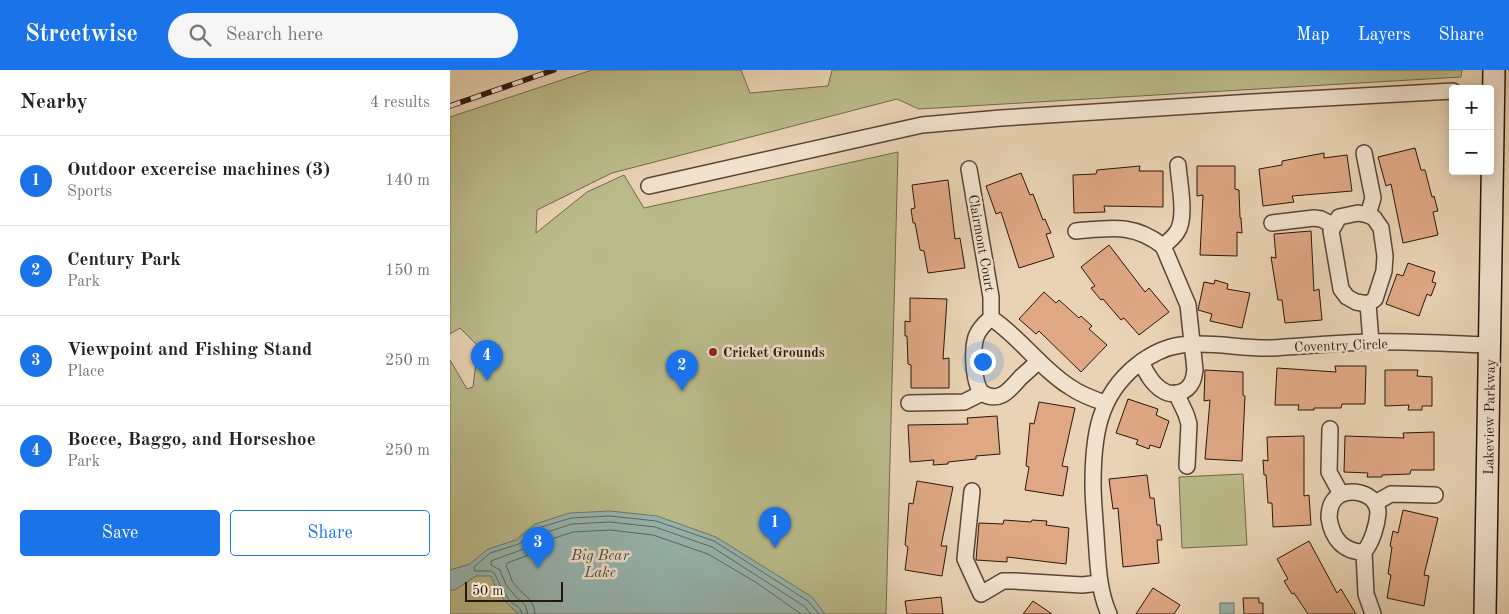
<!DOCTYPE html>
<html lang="en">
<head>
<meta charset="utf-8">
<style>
	body { margin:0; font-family:"Old Standard TT",serif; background:#f6f6f6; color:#222 }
	.controls { position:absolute; right:15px; top:15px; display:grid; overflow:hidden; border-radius:5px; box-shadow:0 2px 12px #0003 }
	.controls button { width:45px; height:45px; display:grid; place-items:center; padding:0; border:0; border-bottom:1px solid #e0e0e0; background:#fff; color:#222; font:25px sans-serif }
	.scale { position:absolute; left:15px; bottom:12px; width:98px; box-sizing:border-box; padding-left:5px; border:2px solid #29160c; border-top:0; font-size:14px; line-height:18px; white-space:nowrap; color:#29160c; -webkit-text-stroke:4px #f1e2ce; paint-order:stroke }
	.you { position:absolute; left:532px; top:291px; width:18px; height:18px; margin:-12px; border:4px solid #fff; border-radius:50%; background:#1a73e8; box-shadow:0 0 0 8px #1a73e833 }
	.badge { display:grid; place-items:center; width:32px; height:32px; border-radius:50%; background:#1a73e8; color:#fff; font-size:16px; font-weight:700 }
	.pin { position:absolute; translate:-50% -41px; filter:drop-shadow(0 1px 2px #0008) }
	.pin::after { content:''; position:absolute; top:26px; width:18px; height:15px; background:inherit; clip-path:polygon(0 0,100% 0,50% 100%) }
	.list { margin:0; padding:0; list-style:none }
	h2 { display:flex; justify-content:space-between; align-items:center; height:65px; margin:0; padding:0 20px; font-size:21px }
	h2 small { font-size:16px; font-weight:400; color:#767676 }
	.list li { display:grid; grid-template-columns:32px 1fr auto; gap:15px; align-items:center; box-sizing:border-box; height:90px; padding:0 20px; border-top:1px solid #e0e0e0 }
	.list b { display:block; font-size:19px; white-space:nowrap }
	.list p { margin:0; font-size:16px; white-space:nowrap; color:#767676 }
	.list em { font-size:16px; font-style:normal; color:#767676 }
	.actions { display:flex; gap:10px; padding:15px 20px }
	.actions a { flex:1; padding:11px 0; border:1px solid #1a73e8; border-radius:5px; text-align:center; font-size:18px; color:#1a73e8 }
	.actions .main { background:#1a73e8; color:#fff }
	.icon { flex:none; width:28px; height:28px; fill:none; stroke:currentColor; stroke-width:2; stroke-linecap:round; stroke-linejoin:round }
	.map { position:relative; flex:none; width:1059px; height:544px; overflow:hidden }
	header { display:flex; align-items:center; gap:30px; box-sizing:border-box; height:70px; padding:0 25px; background:#1a73e8; color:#fff }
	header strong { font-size:24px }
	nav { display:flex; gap:28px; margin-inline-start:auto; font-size:18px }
	.search { width:350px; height:45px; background:#f6f6f6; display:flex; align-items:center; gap:12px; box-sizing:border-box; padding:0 18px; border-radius:28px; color:#767676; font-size:19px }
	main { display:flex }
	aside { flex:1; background:#fff }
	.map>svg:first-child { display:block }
	.green { fill:#babb8a; stroke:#72684b }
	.water { fill:#97b7b1; stroke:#6b776f }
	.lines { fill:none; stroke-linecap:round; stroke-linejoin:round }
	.shore { stroke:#60665e; stroke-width:1 }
	.building { fill:#dfa784; stroke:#29160c }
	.street-casing { stroke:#594536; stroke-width:18 }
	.secondary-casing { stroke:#29160c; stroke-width:24 }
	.street { stroke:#f1e2ce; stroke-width:15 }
	.secondary { stroke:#f1e2ce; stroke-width:21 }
	.rail-casing { stroke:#29160c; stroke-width:5.5 }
	.rail { stroke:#f1e2ce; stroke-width:4; stroke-dasharray:11; stroke-linecap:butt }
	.poi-dot { fill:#8f2418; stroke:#f1e2ce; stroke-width:2 }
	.labels { text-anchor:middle; stroke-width:5; stroke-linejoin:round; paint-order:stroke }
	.street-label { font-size:14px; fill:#29160c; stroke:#f1e2ce }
	.poi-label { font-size:14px; font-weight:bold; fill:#29160c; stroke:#f1e2ce; text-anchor:start }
	.water-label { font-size:15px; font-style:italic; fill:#504e46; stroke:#f1e2ce }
</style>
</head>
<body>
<header>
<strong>Streetwise</strong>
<div class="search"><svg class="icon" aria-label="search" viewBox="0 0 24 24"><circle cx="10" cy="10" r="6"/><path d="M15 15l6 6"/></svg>Search here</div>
<nav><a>Map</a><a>Layers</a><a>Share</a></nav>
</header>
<main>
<aside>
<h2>Nearby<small>4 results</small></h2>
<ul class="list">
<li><span class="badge">1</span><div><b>Outdoor excercise machines (3)</b><p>Sports</p></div><em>140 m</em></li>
<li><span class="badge">2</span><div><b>Century Park</b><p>Park</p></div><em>150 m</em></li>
<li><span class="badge">3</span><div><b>Viewpoint and Fishing Stand</b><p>Place</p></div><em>250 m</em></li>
<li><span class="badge">4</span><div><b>Bocce, Baggo, and Horseshoe</b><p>Park</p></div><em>250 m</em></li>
</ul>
<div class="actions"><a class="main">Save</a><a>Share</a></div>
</aside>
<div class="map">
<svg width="1059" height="544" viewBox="0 0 1059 544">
	<rect width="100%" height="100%" fill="#e9d3b4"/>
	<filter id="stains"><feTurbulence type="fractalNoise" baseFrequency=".004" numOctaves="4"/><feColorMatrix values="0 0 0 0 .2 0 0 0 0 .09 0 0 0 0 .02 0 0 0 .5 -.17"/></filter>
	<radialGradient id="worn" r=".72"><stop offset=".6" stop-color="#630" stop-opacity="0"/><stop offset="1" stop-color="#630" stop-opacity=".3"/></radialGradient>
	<g class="green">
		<path d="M142 0H291L300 23 378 16 382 0H1012L1011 7 469 39 447 29 162 103 87 140 86 163 137 122 174 105 194 138 448 82 436 544H0V290L17 319 23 317 28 276 10 258 0 264V47Z"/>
		<path d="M793 404 797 475 732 478 729 407Z"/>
	</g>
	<g class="water">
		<path d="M160 441 207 446 266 467 362 527 375 544H69C55 533 47 523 41 506H26L5 520H0V500L20 494 38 479 66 470 85 454 120 443Z"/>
		<rect x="770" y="533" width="14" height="11"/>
	</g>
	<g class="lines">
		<g class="shore">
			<path d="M72 544C71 537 66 536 61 532 53 524 50 513 44 503L41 501H25L24 497 40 483 69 474 88 458 121 448 160 446 206 451 264 471 358 531 369 544"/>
			<path d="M78 544 75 535 66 527 56 515 50 500 41 495V491L71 480 91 464 122 454 160 452 205 457 262 477 354 536 361 544"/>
			<path d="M85 544C85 528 70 524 62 511 60 506 59 500 56 496L57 493 76 486 95 471 123 462 160 460 203 465 258 484 307 513 351 544"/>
		</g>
	</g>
	<g class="building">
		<path d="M965 78 971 100H975L982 127 984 126 988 141 983 142 988 165 953 173 941 114 936 116 928 87Z"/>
		<path d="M874 83V88L897 85 902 121 842 126 844 132 813 136 809 99 832 95V91Z"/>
		<path d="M690 96 689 101H713V137L654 136 655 142 624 143 623 105 646 104 647 100Z"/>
		<path d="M747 96H785V119L789 120 790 148H791L792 163 787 162V186L750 185 753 125 747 126Z"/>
		<path d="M571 103 580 125 583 124 593 150 595 149 601 163 596 164 604 187 569 198 551 142 546 144 536 116Z"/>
		<path d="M498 110 505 169 510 168 515 198 478 203 474 181 470 180 465 153H463L461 139 465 138 462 115Z"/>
		<path d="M861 161 864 221 869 219 872 250 835 253 832 230H828L821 187 826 188 824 164Z"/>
		<path d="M659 175 695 222 699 218 719 242 689 265 674 248 671 250 653 229 651 230 641 218 645 216 631 197Z"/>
		<path d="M958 193 985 202 982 212 986 213 981 226 977 224 969 246 936 234 947 204 953 206Z"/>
		<path d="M765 210 778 214 777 219 800 223 792 258 760 251 762 244 748 240 754 212 764 214Z"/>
		<path d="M594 222 606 233 609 230 629 248 631 246 642 256 639 259 657 275 631 302 589 261 586 264 569 249Z"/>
		<path d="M460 228 497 229 493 289 499 288V318H461V295L458 294 457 266H455V251L460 252Z"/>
		<path d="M885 296H916L915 334H892L891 338H864V340H848L849 335H825L827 298 886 302Z"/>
		<path d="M755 300 793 302V325L795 326 792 391 755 389 760 330 754 331Z"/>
		<path d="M935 300H968L967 306 982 307V336H972V340H958L959 335 935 336Z"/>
		<path d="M678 329 708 339 706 345 719 351 710 378 700 375 699 379 686 374 688 370 666 363Z"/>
		<path d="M589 332 625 338 612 396 618 397 613 426 575 420 579 397 576 396 580 353 584 354Z"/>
		<path d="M547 346 550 384 526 386V389L498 392V394L483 395 484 390 460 392 458 355 518 354 517 348Z"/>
		<path d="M984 362V400H961L960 404 932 405V407H917L918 403 894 402 895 366 954 368 953 363Z"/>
		<path d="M854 366V426L859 425 861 455 823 457 822 433H818L816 405H814L813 390 818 391 817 367Z"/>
		<path d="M697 405 700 428H704L707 455H710L712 470H707L709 493 673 497 668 438 663 439 659 409Z"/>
		<path d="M467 411 503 417 491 476H497L492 506 455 500 458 477 455 475 459 433 463 434Z"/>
		<path d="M953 440 988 448 974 505 979 506 974 536 937 528 941 505 938 504 942 477 940 476 943 461 948 463Z"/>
		<path d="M554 450 581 452 582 450 597 451 596 455 619 458 616 494 557 487V492L526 490 529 453 553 454Z"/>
		<path d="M859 471 887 523 891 519 906 544H858L844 523 842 524 834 511 838 509 827 489Z"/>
		<path d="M703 518 730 535 724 544H686Z"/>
		<path d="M491 527 493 544H457L455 531Z"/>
		<path d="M793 528H809V533H813V544H794Z"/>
		<path d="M583 531 602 544H573Z"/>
	</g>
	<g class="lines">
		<defs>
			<g id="street">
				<path d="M914 83 923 128 918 145"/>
				<path d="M519 99 541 227V248C535 253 529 259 526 267 522 280 523 313 532 323"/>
				<path d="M199 116 472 55 551 48 803 32 1003 21"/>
				<path d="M908 143 918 145 924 148 931 158 935 186 934 201 925 229 918 234 906 232 897 227 891 219 881 161 889 147Z"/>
				<path d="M822 153 864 148 871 149 883 155"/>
				<path d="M626 161C661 158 683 153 713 176 718 172 724 167 727 162 737 148 729 112 728 95"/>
				<path d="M918 234 921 272"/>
				<path d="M541 248C570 267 590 298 620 317 630 324 643 329 655 333"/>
				<path d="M691 292C696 302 702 314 712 320 722 327 737 323 742 312 744 309 744 304 745 300L738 235 713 176"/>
				<path d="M726 323 736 344 739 354 737 396"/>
				<path d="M459 333 514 332 532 323C550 334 560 319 571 307 577 302 583 296 589 291"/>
				<path d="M880 359 879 402 891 424"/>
				<path d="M522 421 515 489 531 524 553 511H564L632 515 650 513"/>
				<path d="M925 433 941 424 985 425"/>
				<path d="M914 482C893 482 882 468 879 448 879 442 880 435 884 430 895 415 928 422 928 443 927 456 922 472 914 482L916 524 923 544"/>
				<path d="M659 544C648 519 648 493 646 466 645 449 643 431 643 414 643 367 648 326 687 295 700 285 715 277 731 275 761 271 791 279 821 278 854 276 887 273 919 272 960 271 1000 274 1040 275"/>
			</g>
			<path id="secondary" d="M1035 544 1044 0"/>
		</defs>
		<use href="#street" class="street-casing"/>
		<use href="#secondary" class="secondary-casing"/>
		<use href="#street" class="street"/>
		<use href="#secondary" class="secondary"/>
		<defs>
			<path id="rail" d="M0 36 104 0"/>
		</defs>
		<use href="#rail" class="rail-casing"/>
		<use href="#rail" class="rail"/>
	</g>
	<circle class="poi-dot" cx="263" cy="282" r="5"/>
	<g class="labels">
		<g class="street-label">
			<text transform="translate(532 173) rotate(80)" y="5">Clairmont Court</text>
			<text transform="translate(891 275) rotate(-2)" y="5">Coventry Circle</text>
			<text transform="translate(1039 347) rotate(-89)" y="5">Lakeview Parkway</text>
		</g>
		<g class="poi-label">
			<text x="273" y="287">Cricket Grounds</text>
		</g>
		<g class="water-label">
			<text x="150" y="490">Big Bear<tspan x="150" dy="17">Lake</tspan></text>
		</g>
	</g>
	<rect width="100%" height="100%" filter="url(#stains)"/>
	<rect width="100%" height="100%" fill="url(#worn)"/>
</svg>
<div class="controls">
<button>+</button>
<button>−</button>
</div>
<div class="scale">50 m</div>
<div class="you"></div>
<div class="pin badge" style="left:325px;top:478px">1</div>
<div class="pin badge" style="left:232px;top:321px">2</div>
<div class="pin badge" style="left:88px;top:498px">3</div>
<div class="pin badge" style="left:37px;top:311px">4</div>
</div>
</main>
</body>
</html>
